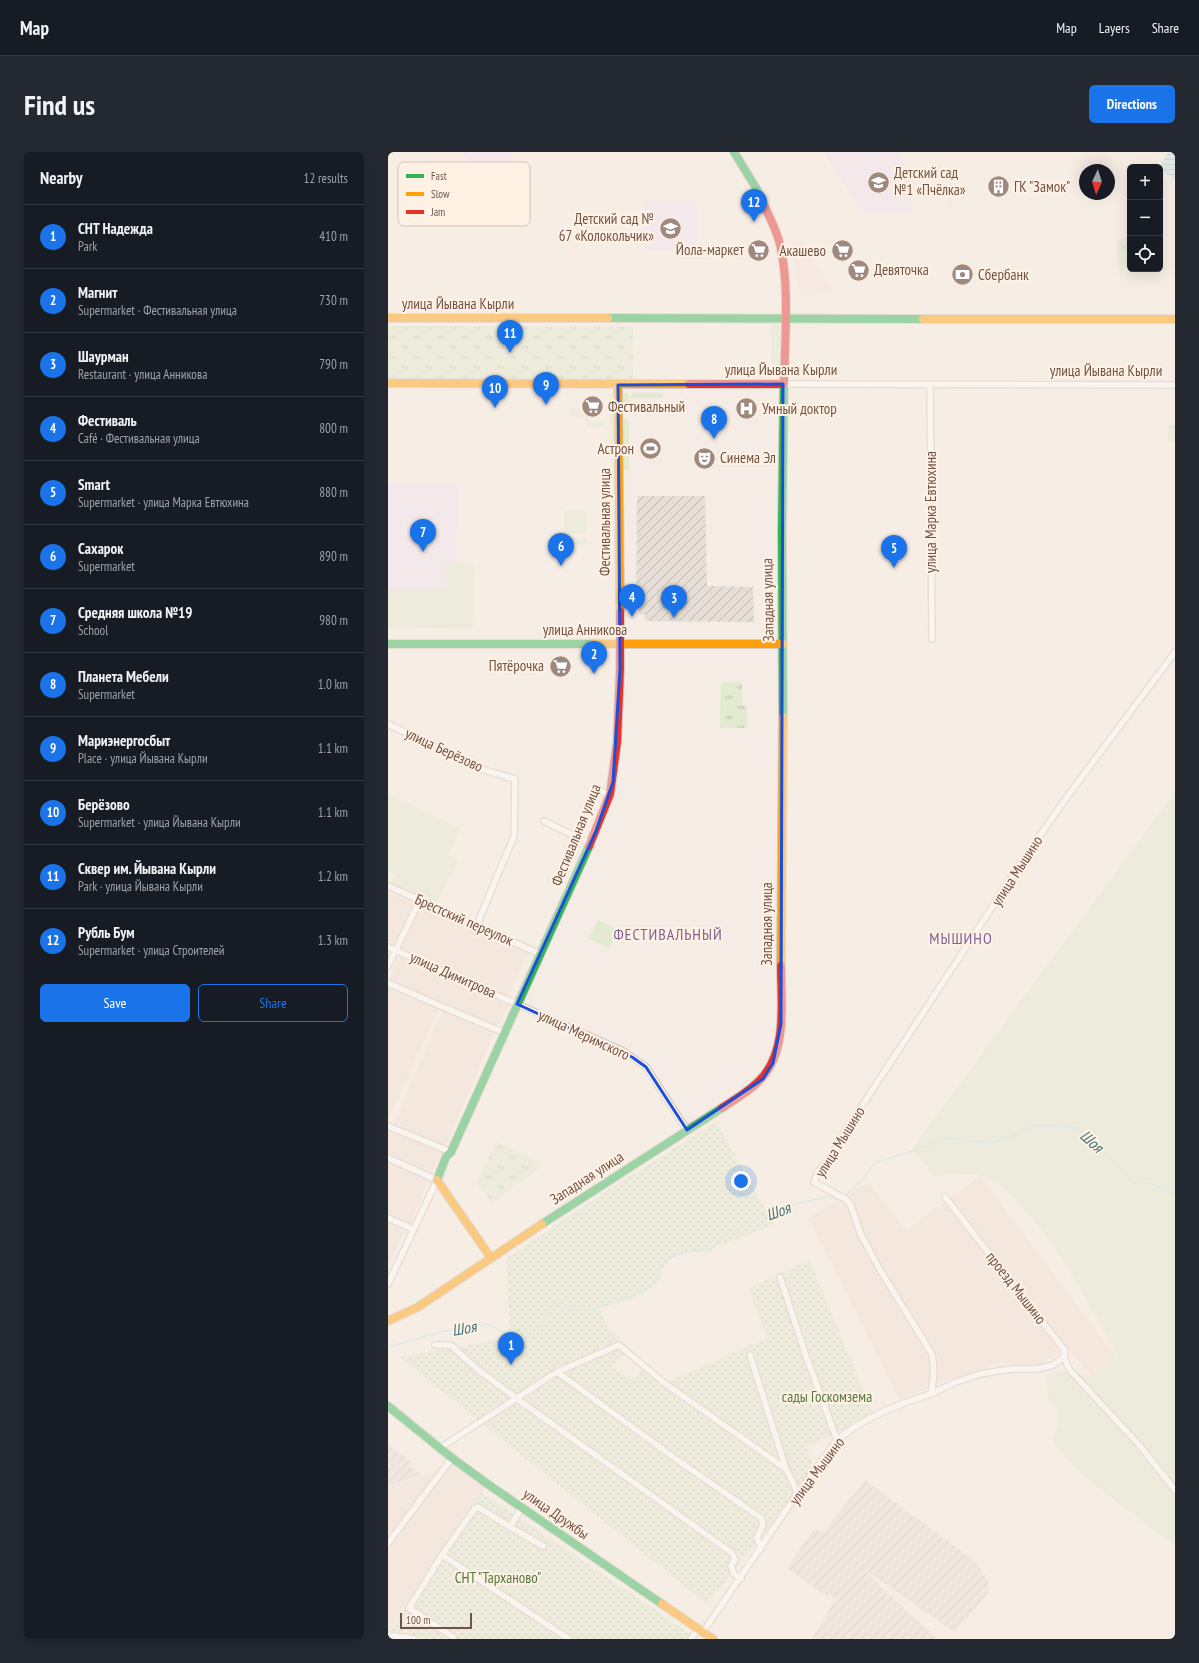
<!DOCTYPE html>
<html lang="en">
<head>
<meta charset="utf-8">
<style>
	body { margin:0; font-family:"PT Sans Narrow",sans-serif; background:#242831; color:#f1f3f6 }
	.controls { position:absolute; right:12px; top:12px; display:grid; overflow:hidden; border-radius:6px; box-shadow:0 4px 16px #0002 }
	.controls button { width:36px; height:36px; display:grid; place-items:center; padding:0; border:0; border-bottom:1px solid #363941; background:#171b24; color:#f1f3f6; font:20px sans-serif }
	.compass { position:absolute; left:691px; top:12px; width:36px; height:36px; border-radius:50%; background:#171b24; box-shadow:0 4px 16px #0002; rotate:184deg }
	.scale { position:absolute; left:12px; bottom:10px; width:72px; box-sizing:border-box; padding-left:4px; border:2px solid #715347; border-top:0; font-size:11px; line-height:14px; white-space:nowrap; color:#715347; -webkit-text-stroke:3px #fff2e4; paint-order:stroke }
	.you { position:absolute; left:353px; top:1029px; width:14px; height:14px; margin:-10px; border:3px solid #fff; border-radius:50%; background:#1a73e8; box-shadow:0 0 0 6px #1a73e833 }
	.badge { display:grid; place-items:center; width:26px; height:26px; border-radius:50%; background:#1a73e8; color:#fff; font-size:13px; font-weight:700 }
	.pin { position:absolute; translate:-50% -33px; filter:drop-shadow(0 1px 2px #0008) }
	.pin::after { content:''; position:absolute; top:21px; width:14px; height:12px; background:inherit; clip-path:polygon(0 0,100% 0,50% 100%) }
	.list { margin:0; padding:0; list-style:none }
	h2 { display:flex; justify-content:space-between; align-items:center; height:52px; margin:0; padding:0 16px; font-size:17px }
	h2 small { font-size:13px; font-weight:400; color:#9ea1a6 }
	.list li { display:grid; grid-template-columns:26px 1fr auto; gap:12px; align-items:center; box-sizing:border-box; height:64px; padding:0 16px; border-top:1px solid #363941 }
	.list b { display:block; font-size:15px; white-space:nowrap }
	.list p { margin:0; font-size:13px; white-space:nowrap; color:#9ea1a6 }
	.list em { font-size:13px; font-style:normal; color:#9ea1a6 }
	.actions { display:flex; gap:8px; padding:12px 16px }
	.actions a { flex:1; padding:9px 0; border:1px solid #1a73e8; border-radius:6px; text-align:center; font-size:14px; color:#1a73e8 }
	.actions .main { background:#1a73e8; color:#fff }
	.icon { flex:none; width:22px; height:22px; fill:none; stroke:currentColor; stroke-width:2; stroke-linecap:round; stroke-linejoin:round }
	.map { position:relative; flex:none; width:787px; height:1487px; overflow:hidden; border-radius:6px }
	header { display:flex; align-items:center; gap:24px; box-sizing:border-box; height:56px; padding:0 20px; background:#171b24; border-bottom:1px solid #363941 }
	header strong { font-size:19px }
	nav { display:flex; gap:22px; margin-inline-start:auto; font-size:14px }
	.intro { display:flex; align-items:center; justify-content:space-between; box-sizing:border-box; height:96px; padding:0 24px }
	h1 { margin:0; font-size:28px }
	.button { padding:10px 18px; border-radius:6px; background:#1a73e8; color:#fff; font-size:14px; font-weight:700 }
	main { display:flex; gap:24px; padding:0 24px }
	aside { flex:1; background:#171b24; border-radius:6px; box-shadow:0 4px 16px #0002 }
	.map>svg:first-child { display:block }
	.residential { fill:#f1e2d5 }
	.commercial { fill:#f9e3db }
	.industrial { fill:url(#industrial-furrows) }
	.education { fill:#f0e4ef }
	.grass { fill:#e2ead0 }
	.park { fill:url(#park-tufts) }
	.garden { fill:url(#garden-dots) }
	.water { fill:url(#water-rules) }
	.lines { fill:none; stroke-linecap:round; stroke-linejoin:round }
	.stream { stroke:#c8e5e4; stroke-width:1.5 }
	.street-casing { stroke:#d3c8c0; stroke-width:8 }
	.fast-casing { stroke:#d5c9c2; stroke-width:10 }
	.slow-casing { stroke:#d5c9c2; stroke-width:10 }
	.jam-casing { stroke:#d5c9c2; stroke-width:10 }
	.street { stroke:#fefcfb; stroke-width:5.5 }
	.fast { stroke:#30b455; stroke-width:8 }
	.slow { stroke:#ff9f0a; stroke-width:8 }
	.jam { stroke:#e5322d; stroke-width:8 }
	.marked { fill:none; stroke:#1d4ed8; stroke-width:3; stroke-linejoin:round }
	.labels { text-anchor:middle; stroke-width:4; stroke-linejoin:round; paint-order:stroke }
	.poi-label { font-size:15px; fill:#715347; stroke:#fff2e4; text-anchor:start }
	.street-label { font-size:15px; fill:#715347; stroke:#fff2e4 }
	.park-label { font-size:15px; fill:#547740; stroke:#fff2e4 }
	.neighbourhood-label { font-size:16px; letter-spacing:1px; fill:#806295; stroke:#fff2e4 }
	.water-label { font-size:16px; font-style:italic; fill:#3f777e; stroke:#fff2e4 }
	.key { fill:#fff2e4; stroke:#d4c2b5; stroke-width:1 }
	.key-label { font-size:11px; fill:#715347 }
</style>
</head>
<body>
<header>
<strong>Map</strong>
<nav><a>Map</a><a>Layers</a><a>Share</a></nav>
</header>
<div class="intro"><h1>Find us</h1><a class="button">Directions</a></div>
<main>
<aside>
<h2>Nearby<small>12 results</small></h2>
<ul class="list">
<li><span class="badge">1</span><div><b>СНТ Надежда</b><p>Park</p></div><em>410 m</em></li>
<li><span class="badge">2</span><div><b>Магнит</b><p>Supermarket · Фестивальная улица</p></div><em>730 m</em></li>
<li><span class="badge">3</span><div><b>Шаурман</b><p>Restaurant · улица Анникова</p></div><em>790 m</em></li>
<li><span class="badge">4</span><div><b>Фестиваль</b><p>Café · Фестивальная улица</p></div><em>800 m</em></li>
<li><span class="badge">5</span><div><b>Smart</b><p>Supermarket · улица Марка Евтюхина</p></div><em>880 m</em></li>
<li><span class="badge">6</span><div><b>Сахарок</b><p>Supermarket</p></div><em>890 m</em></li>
<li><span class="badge">7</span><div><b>Средняя школа №19</b><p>School</p></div><em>980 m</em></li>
<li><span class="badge">8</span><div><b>Планета Мебели</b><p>Supermarket</p></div><em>1.0 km</em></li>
<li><span class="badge">9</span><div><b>Мариэнергосбыт</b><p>Place · улица Йывана Кырли</p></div><em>1.1 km</em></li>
<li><span class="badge">10</span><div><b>Берёзово</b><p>Supermarket · улица Йывана Кырли</p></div><em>1.1 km</em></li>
<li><span class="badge">11</span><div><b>Сквер им. Йывана Кырли</b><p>Park · улица Йывана Кырли</p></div><em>1.2 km</em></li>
<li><span class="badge">12</span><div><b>Рубль Бум</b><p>Supermarket · улица Строителей</p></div><em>1.3 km</em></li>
</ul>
<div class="actions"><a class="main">Save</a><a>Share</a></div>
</aside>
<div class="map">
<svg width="787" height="1487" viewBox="0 0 787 1487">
	<defs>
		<pattern id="industrial-furrows" width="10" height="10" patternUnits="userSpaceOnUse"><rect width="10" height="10" fill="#e6ddd7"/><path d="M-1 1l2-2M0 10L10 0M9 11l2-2" fill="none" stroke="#bfb6b0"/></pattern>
		<pattern id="park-tufts" width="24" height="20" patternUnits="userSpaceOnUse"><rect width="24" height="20" fill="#e2ead0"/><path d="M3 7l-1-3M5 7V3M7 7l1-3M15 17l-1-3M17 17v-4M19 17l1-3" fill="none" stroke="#bcc0ab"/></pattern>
		<pattern id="garden-dots" width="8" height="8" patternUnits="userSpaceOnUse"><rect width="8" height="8" fill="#e2ead0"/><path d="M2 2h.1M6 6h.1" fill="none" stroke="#bcc0ab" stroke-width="1.8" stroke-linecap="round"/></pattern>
		<pattern id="water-rules" width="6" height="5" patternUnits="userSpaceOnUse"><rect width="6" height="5" fill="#c8e5e4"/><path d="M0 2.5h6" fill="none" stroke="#a7bcbb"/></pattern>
	</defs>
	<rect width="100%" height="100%" fill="#f5ede5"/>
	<g class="residential">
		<path d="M0 741 25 751 7 792 0 789Z"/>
		<path d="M33 754 140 801 121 844 14 796Z"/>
		<path d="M11 804 121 853 109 875 0 829Z"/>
		<path d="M0 833 51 856 0 968Z"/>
		<path d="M55 858 107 879 57 996 5 974Z"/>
		<path d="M0 976 55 999 44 1021 0 1002Z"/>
		<path d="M0 1009 41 1027 22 1073 0 1064Z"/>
		<path d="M592 1024 727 1204 704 1224 679 1196 644 1217 610 1210 511 1247 420 1066 480 1030 518 1078Z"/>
		<path d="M0 1067 18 1075 0 1116Z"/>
		<path d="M65 1313 96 1335 0 1480V1335Z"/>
	</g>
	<path class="commercial" d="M410 89H413L445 138 442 140 411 144 405 97 403 94Z"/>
	<g class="industrial">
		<path d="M249 344H317L319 434 365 435 366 470 257 469V463H251V448L248 447V443Z"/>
		<path d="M0 1292 24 1311 21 1314 33 1323 0 1334Z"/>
		<path d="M477 1328 588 1410 600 1429 601 1433 600 1441 576 1470H575L566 1480 474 1415 493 1435 549 1487H424L448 1446 434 1441 399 1416 427 1376 435 1381Z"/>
	</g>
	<g class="education">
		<path d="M68 0H126L112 25Z"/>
		<path d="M436 0H510L526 25 524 59 474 62Z"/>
		<rect x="256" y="49" width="53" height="50"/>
		<path d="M0 331 71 332 69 411 86 412 85 477 0 476Z"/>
	</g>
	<g class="grass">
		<rect x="561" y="22" width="2" height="36"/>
		<path d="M740 76H742V112H738L732 125 729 88 731 87 741 86Z"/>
		<path d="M383 169 390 172 393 179 392 218 390 222 384 224Z"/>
		<path d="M234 241H241V261L239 262 234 260Z"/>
		<rect x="243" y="241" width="32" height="5"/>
		<path d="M221 242H228V283H225V302L222 304Z"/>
		<path d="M183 255 192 256V261H200V269L217 270V275L198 274V265L183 264Z"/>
		<rect x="235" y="267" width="6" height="51"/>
		<path d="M176 359H199V379L196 382H178L176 379Z"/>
		<path d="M177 386H199V392L177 393Z"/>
		<path d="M57 411 86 412 85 477 0 476V437L57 438Z"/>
		<path d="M787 640V1394L695 1324 663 1288 670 1274V1258L660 1245 658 1223 668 1218 704 1224 730 1202C699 1150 672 1095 631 1052 623 1043 613 1033 603 1027 586 1018 564 1023 546 1025L538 1013 524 997Z"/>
		<path d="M0 642 72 676 60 703 71 709 47 753 3 732 8 723 0 719Z"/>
		<path d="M210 768 230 777 221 796 201 787Z"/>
	</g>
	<g class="park">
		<path d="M729 92H741V101L734 107V111L730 110 729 108Z"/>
		<path d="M0 174 245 175V228H0Z"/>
		<rect x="780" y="273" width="7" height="16"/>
		<path d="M333 530H354V553H359V576H332Z"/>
		<path d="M109 989 149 1010 153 1015 104 1051 88 1030Z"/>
	</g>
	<g class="garden">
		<path d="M328 970 386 1073 328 1095 322 1099 296 1101 285 1105 274 1117 273 1125 268 1133 242 1148 212 1156 215 1168 240 1196 223 1215 244 1228 260 1211 277 1231 379 1186 361 1136 421 1108 486 1263 418 1295 425 1313 410 1339 319 1452 12 1205 122 1186 118 1107 223 1036Z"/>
		<path d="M93 1340 310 1487H43L0 1482Z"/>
	</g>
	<path class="water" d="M780 0H787V27L775 20 774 11Z"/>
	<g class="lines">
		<g class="stream">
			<path d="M457 1044 475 1027 487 1011 543 993 551 985 602 991 626 983 646 973 689 976 719 1003 744 1030 764 1032 787 1043"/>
			<path d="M0 1195 56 1179 99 1172 127 1185 142 1186 156 1172 160 1159 165 1153 172 1151 187 1157 201 1158 246 1143 258 1136 271 1125V1115L277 1107 304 1099 319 1098 330 1092 338 1082 392 1055 440 1045 453 1048"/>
		</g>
		<defs>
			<g id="street">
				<path d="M395 232 787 233"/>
				<path d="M542 232 544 487"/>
				<path d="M0 572 90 616 127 627 126 684 89 773"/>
				<path d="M214 640 222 642"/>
				<path d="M156 669 203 692"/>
				<path d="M0 734 152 802"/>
				<path d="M0 795 235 899 258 915 299 978"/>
				<path d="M0 814 32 748"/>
				<path d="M0 831 55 855 117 881"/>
				<path d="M0 974 63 1000"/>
				<path d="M0 1006 49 1028 0 1132"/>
				<path d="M0 1066 25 1077"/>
				<path d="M392 1125 418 1204 449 1288"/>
				<path d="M47 1193H59L64 1194 89 1217 128 1246 344 1401 347 1408 343 1414 346 1422 353 1427"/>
				<path d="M362 1203 398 1317"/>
				<path d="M676 1205 681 1217 752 1294 787 1338"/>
				<path d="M169 1220 288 1307 373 1366 375 1373 369 1385 373 1397"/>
				<path d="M543 1242 568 1230 592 1222 623 1217H649L665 1213 676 1205 677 1199 674 1195 557 1045"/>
				<path d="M52 1296 169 1220 231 1193 275 1230 398 1317 407 1335 409 1342"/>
				<path d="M122 1375 155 1394"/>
				<path d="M0 1391 64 1306"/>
				<path d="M54 1403 181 1487"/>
				<path d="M315 1480 407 1345 449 1288C475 1266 510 1252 543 1242 546 1228 547 1216 544 1202L492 1118 473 1083 463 1054 459 1048 426 1030 430 1020 443 1005 451 989 641 699 679 645 787 500"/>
				<path d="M0 1483 27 1487"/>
				<path d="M65 1487V1485L21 1456 54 1403 87 1356 90 1355 122 1375 134 1355"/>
				<path d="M303 1487 310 1477"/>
			</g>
			<g id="fast">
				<path d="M346 0 368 36 375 51"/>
				<path d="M220 166 535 167"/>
				<path d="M0 492H205"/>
				<path d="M395 565 394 378 396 230"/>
				<path d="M49 1028 58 1005 63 1000 201 694"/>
				<path d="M154 1072 334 956"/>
				<path d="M0 1254 64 1306 101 1333 274 1452"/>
			</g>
			<g id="slow">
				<path d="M0 166H220"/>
				<path d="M535 167H787"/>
				<path d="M0 231 301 232"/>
				<path d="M230 233 232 460"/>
				<path d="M205 492H395"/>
				<path d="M393 814 395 565"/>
				<path d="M49 1028 103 1106"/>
				<path d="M0 1169 30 1155 154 1072"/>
				<path d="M274 1452 325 1487"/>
			</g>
			<g id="jam">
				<path d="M375 51C381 64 387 75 391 89 402 129 397 188 396 230"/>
				<path d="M301 232H395"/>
				<path d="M201 694 222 642 229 590 232 517V460"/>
				<path d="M334 956C348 947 362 939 373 927 400 898 393 850 393 814"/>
			</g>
		</defs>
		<use href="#street" class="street-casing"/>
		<use href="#fast" class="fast-casing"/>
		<use href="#slow" class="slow-casing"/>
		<use href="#jam" class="jam-casing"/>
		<use href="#street" class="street"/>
		<use href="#fast" class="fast"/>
		<use href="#slow" class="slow"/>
		<use href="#jam" class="jam"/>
	</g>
	<path d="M0 0H787V1487H0ZM395 232 393 872 385 911 375 927 299 978 258 915 244 905 129 852 208 679 225 630 232 517 230 233Z" fill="#f5ede5" fill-opacity=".55" fill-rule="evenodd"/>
	<path class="marked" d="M395 232 393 872 385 911 375 927 299 978 258 915 244 905 129 852 208 679 225 630 232 517 230 233Z"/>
	<defs>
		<symbol id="school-disc" viewBox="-11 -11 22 22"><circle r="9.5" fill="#9f897e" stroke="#fff2e4"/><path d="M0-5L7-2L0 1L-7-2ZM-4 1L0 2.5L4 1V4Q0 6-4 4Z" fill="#fff"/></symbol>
		<symbol id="building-disc" viewBox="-11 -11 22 22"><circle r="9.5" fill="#9f897e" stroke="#fff2e4"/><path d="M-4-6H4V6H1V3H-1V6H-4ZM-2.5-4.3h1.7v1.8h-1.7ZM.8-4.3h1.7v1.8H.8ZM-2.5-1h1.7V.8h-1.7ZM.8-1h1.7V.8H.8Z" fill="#fff"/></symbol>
		<symbol id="supermarket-disc" viewBox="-11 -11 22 22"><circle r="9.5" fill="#9f897e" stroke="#fff2e4"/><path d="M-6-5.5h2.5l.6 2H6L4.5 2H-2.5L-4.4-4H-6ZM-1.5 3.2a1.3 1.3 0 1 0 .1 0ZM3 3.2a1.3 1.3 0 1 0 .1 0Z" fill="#fff"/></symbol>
		<symbol id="bank-disc" viewBox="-11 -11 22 22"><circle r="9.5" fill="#9f897e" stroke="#fff2e4"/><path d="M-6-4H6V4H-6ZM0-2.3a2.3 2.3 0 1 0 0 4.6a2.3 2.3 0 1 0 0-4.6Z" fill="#fff"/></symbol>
		<symbol id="hospital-disc" viewBox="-11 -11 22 22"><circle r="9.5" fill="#9f897e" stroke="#fff2e4"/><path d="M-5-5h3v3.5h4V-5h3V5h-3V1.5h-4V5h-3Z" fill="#fff"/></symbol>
		<symbol id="stadium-disc" viewBox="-11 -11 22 22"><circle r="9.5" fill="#9f897e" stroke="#fff2e4"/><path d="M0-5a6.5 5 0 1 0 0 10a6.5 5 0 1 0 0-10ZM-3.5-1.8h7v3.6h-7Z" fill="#fff"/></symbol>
		<symbol id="theatre-disc" viewBox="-11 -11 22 22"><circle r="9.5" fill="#9f897e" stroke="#fff2e4"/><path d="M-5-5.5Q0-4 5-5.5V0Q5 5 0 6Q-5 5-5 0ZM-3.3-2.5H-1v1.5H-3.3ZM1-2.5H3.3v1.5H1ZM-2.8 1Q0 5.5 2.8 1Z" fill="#fff"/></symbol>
	</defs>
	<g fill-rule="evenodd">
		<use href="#school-disc" x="478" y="18" width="25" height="25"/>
		<use href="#building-disc" x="598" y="22" width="25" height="25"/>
		<use href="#school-disc" x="270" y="64" width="25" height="25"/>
		<use href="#supermarket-disc" x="358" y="86" width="25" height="25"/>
		<use href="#supermarket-disc" x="442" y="86" width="25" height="25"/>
		<use href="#supermarket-disc" x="458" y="106" width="25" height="25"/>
		<use href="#bank-disc" x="562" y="110" width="25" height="25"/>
		<use href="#supermarket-disc" x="192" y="242" width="25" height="25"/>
		<use href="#hospital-disc" x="346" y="244" width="25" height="25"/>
		<use href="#stadium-disc" x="250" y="284" width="25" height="25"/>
		<use href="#theatre-disc" x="304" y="294" width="25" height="25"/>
		<use href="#supermarket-disc" x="160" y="502" width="25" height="25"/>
	</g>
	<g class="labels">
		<g class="poi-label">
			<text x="506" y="26">Детский сад<tspan x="506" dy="17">№1 «Пчёлка»</tspan></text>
			<text x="626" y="40">ГК "Замок"</text>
			<text x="266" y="72" text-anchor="end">Детский сад №<tspan x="266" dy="17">67 «Колокольчик»</tspan></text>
			<text x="356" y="103" text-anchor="end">Йола-маркет</text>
			<text x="438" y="104" text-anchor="end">Акашево</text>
			<text x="486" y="123">Девяточка</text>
			<text x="590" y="128">Сбербанк</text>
			<text x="220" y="260">Фестивальный</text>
			<text x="374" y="262">Умный доктор</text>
			<text x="246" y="302" text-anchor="end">Астрон</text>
			<text x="332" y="311">Синема Эл</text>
			<text x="156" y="519" text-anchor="end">Пятёрочка</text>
		</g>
		<g class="street-label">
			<text x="70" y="157">улица Йывана Кырли</text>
			<text x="393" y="223">улица Йывана Кырли</text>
			<text x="718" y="224">улица Йывана Кырли</text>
			<text transform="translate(543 360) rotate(-90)" y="5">улица Марка Евтюхина</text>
			<text transform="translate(217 370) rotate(-90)" y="5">Фестивальная улица</text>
			<text transform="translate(380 448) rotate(-91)" y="5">Западная улица</text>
			<text x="197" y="483">улица Анникова</text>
			<text transform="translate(56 598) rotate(25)" y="5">улица Берёзово</text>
			<text transform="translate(188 683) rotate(-68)" y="5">Фестивальная улица</text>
			<text transform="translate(629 719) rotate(-57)" y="5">улица Мышино</text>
			<text transform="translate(76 768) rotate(24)" y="5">Брестский переулок</text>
			<text transform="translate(379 772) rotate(-90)" y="5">Западная улица</text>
			<text transform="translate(65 823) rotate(24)" y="5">улица Димитрова</text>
			<text transform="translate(196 883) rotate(25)" y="5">улица Меримского</text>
			<text transform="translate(452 990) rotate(-58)" y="5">улица Мышино</text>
			<text transform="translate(199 1026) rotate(-33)" y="5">Западная улица</text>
			<text transform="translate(628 1136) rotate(52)" y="5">проезд Мышино</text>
			<text transform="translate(429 1319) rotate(-53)" y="5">улица Мышино</text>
			<text transform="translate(168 1362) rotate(35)" y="5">улица Дружбы</text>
		</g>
		<g class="park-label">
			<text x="439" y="1250">сады Госкомзема</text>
			<text x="110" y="1431">СНТ "Тарханово"</text>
		</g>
		<g class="neighbourhood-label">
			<text x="280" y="788">ФЕСТИВАЛЬНЫЙ</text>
			<text x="573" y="792">МЫШИНО</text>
		</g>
		<g class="water-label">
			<text transform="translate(704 989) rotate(42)" y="6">Шоя</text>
			<text transform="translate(390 1059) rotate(-20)" y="6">Шоя</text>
			<text transform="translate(76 1176) rotate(-10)" y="6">Шоя</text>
		</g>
	</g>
	<rect x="10" y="10" width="132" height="64" rx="6" class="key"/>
	<rect x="18" y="22" width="18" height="4" fill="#30b455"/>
	<rect x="18" y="40" width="18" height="4" fill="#ff9f0a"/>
	<rect x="18" y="58" width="18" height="4" fill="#e5322d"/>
	<g class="key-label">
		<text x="43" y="28">Fast</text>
		<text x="43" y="46">Slow</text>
		<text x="43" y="64">Jam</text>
	</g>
</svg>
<div class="controls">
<button>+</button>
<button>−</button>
<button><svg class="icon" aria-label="locate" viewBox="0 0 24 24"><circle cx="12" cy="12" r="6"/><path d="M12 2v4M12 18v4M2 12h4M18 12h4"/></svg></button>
</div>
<svg class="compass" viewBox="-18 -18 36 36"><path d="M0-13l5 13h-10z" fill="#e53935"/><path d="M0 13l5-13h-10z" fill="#9ea1a6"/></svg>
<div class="scale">100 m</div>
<div class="you"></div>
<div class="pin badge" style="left:123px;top:1213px">1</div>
<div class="pin badge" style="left:206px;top:522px">2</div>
<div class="pin badge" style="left:286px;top:466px">3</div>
<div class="pin badge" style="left:244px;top:465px">4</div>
<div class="pin badge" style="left:506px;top:416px">5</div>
<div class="pin badge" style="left:173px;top:414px">6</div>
<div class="pin badge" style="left:35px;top:400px">7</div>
<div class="pin badge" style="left:326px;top:287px">8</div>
<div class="pin badge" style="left:158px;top:253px">9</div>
<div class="pin badge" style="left:107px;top:256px">10</div>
<div class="pin badge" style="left:122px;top:201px">11</div>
<div class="pin badge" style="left:366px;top:70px">12</div>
</div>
</main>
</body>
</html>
